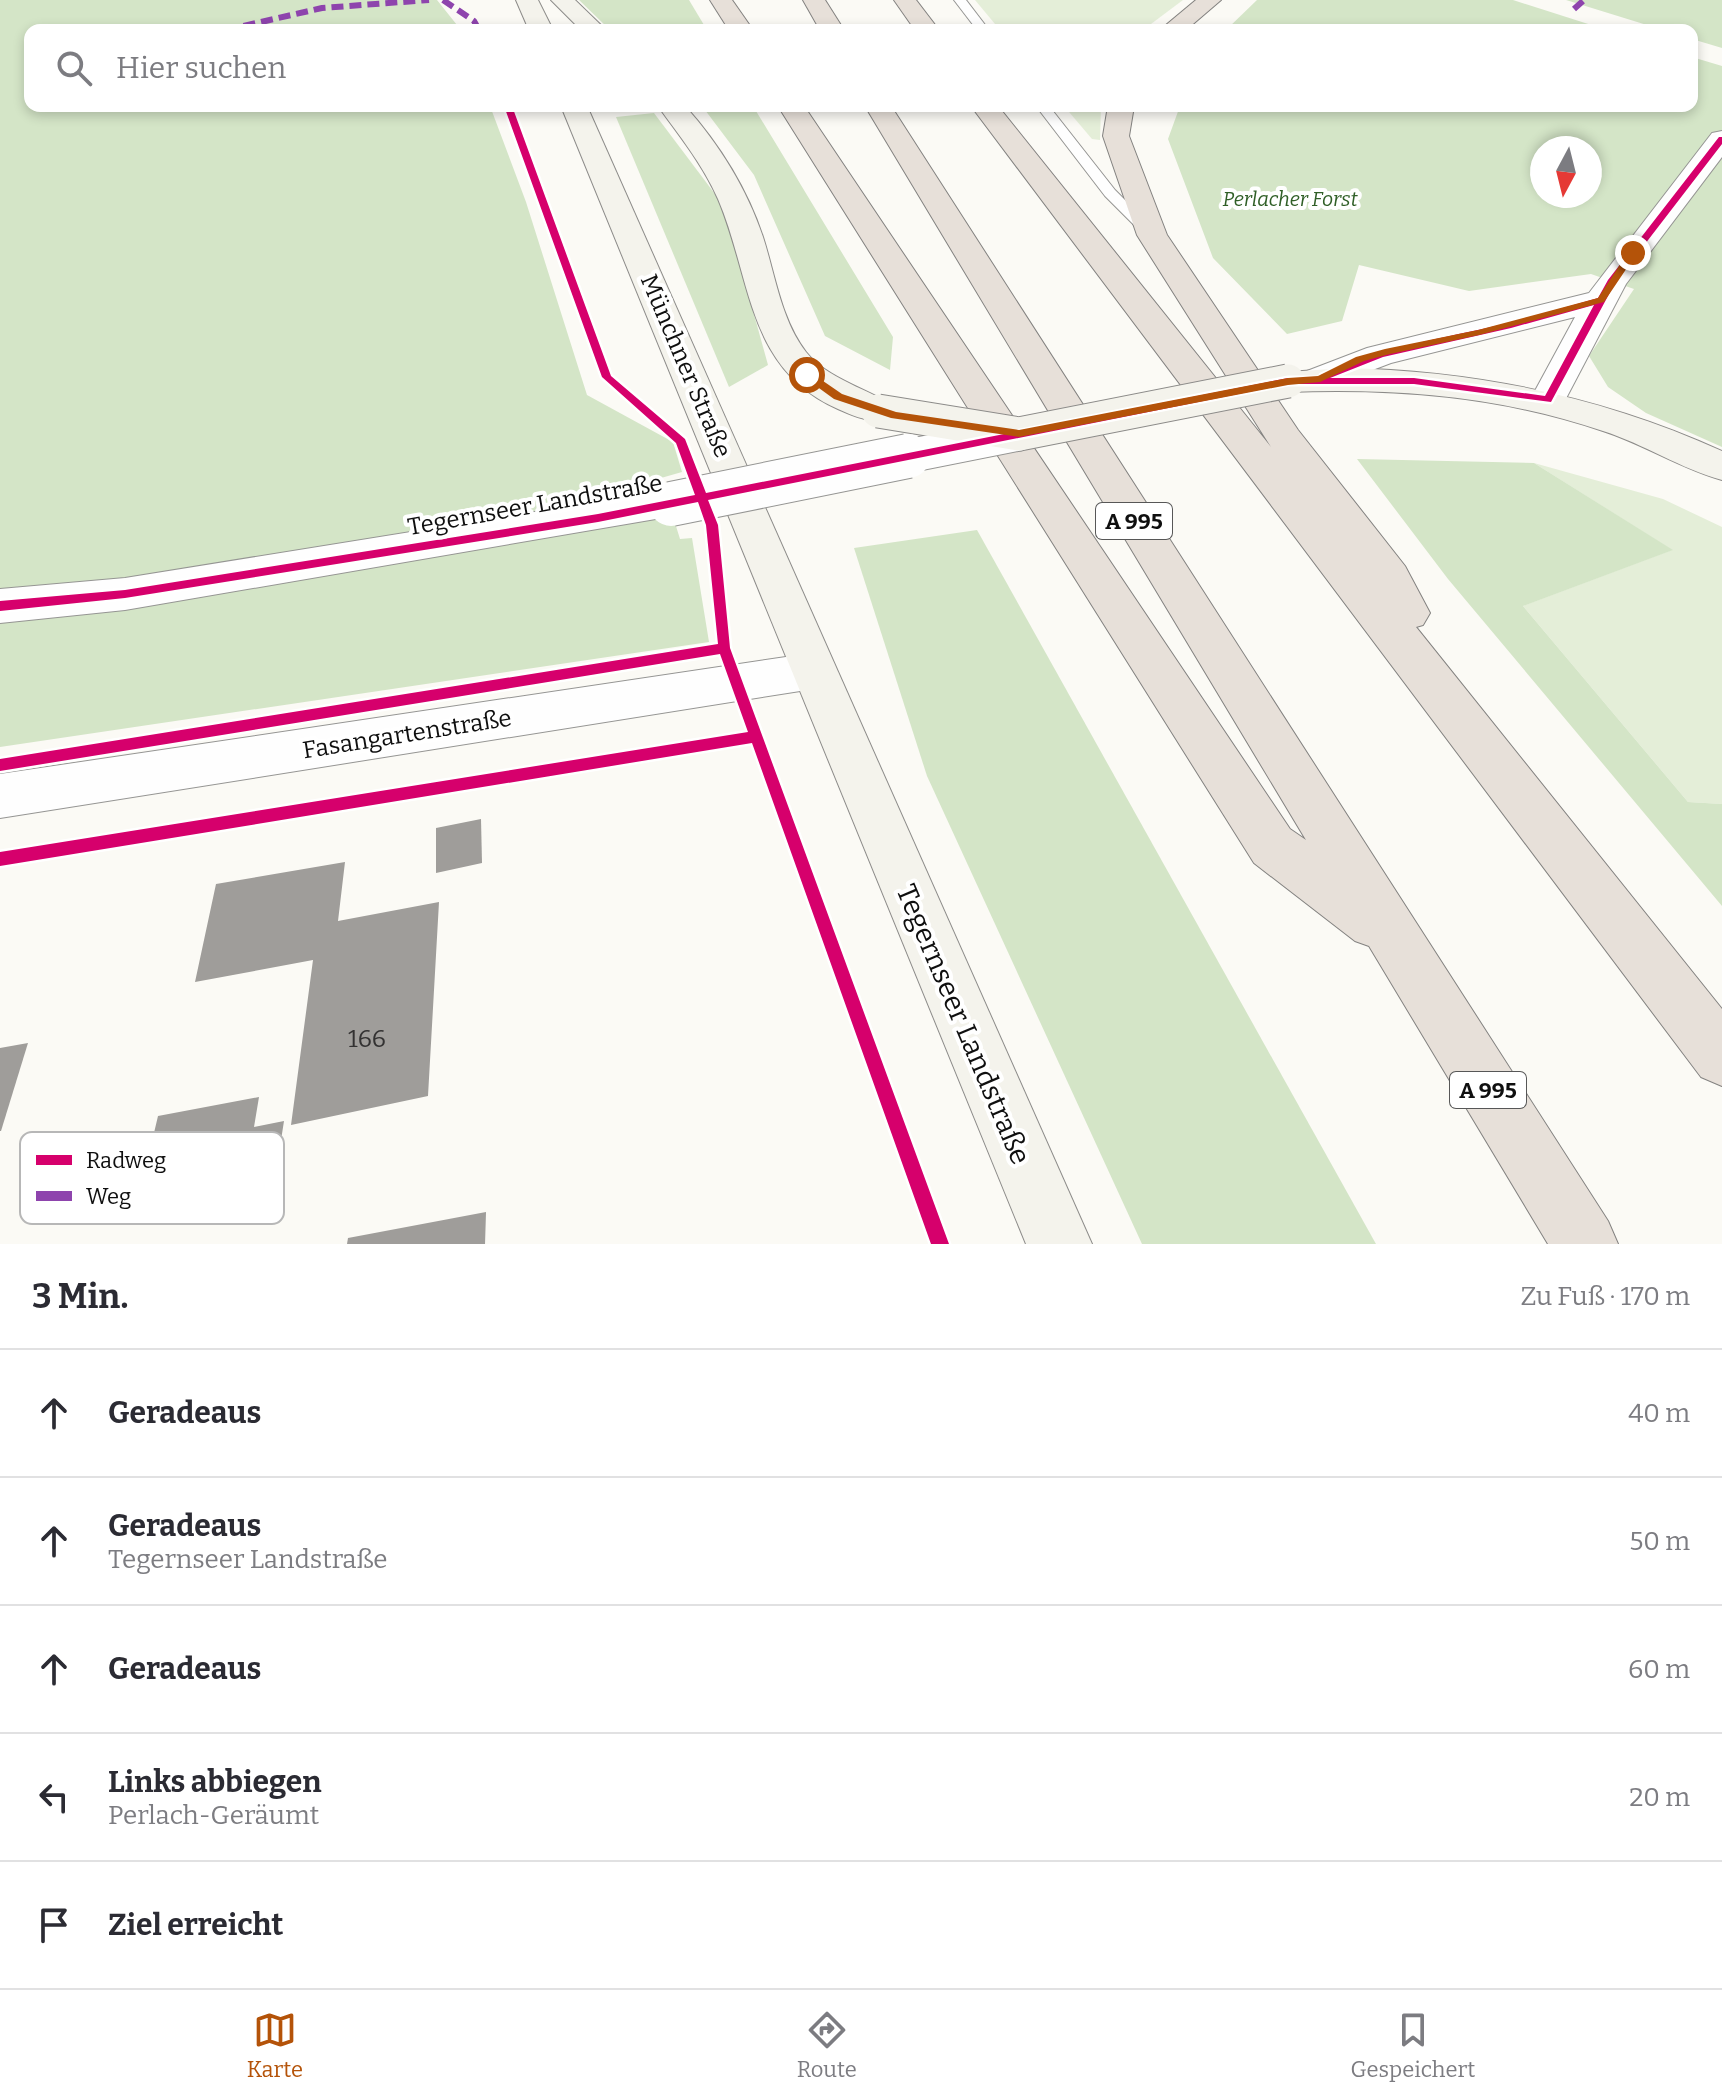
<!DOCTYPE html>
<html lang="de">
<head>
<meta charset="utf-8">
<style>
	body { margin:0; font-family:Bitter,serif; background:#f7f7f7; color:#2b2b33 }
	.compass { position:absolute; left:1530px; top:136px; width:72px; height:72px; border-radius:50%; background:#fff; box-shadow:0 4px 12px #0003; rotate:187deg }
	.stop { position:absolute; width:24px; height:24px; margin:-18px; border:6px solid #b45309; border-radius:50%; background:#fff }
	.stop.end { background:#b45309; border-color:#fff; box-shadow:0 2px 8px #0008 }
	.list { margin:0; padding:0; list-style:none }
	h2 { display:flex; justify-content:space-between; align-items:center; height:104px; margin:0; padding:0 32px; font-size:34px }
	h2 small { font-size:26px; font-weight:400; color:#7c7c81 }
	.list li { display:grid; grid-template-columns:52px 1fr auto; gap:24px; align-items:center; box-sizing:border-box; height:128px; padding:0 32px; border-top:2px solid #e1e1e2 }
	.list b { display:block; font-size:30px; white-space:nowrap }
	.list p { margin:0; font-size:26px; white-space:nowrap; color:#7c7c81 }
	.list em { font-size:26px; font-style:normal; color:#7c7c81 }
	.icon { flex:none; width:44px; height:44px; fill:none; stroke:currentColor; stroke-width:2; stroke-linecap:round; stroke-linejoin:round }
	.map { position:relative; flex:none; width:1722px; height:1244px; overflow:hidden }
	.search { position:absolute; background:#fff; box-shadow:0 4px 12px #0003; left:24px; right:24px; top:24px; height:88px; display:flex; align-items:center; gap:20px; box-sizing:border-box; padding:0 28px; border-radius:16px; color:#7c7c81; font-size:30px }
	.sheet { height:744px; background:#fff }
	nav { display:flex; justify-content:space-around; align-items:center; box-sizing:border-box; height:112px; border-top:2px solid #e1e1e2; background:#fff; font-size:22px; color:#7c7c81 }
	nav a { display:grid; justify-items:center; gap:4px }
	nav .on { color:#b45309 }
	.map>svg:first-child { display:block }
	.green { fill:#e4eed8 }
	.forest { fill:#d4e5c7; fill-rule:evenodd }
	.building { fill:#9f9d9a }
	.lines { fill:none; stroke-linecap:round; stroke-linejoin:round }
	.service-casing { stroke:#959593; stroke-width:2 }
	.minor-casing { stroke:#959593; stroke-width:2 }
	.tertiary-casing { stroke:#959593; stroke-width:2 }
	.secondary-casing { stroke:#8c8b89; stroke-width:2 }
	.motorway-casing { stroke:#838280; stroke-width:2 }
	.service { fill:#fefefe; fill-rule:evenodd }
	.minor { fill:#fefefe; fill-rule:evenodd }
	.tertiary { fill:#fefefe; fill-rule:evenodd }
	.secondary { fill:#f4f3ec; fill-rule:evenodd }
	.motorway { fill:#e7e0d9; fill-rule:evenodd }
	.tertiary-bridge-far1-casing { stroke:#959593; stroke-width:35; stroke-linecap:butt }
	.tertiary-bridge-casing { stroke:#959593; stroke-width:46; stroke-linecap:butt }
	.secondary-bridge-casing { stroke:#8c8b89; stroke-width:35; stroke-linecap:butt }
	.tertiary-bridge-far1 { stroke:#fefefe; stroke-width:33 }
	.tertiary-bridge { stroke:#fefefe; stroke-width:44 }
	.secondary-bridge { stroke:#f4f3ec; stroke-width:33 }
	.quiet { stroke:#8e44ad; stroke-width:6; stroke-dasharray:12 6; stroke-linecap:butt }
	.cycleway-casing { stroke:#fff; stroke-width:5 }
	.cycleway { fill:#d6006c; fill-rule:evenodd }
	.route { fill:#b45309 }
	.labels { text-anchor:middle; stroke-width:8; stroke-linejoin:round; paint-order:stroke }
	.far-park-label { font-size:20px; font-style:italic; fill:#305f27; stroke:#fff }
	.shield { fill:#fff; stroke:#575757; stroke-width:2 }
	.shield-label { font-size:22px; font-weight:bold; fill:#0f0f0f }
	.street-label { font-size:24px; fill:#0f0f0f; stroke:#fff }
	.near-number-label { font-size:24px; fill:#333232 }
	.near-street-label { font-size:28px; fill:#0f0f0f; stroke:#fff }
	.key { fill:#fff; stroke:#b7b7b7; stroke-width:2 }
	.key-label { font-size:22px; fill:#0f0f0f }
</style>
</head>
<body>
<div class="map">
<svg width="1722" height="1244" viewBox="0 0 1722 1244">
	<rect width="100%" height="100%" fill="#fbfaf5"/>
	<g class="green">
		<path d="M975 0H1183L1143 30H1000Z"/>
		<path d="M1064 106H1101L1100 140 1092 139Z"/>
		<path d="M1534 463 1663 499 1722 527V804L1688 802 1523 606 1672 550Z"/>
	</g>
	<g class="forest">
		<path d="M0 0H437L461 30H30V106H490L526 202 587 395 673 442 682 472 661 478 680 539 692 538 709 642 0 747Z"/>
		<path d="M579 0H689L707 30H610Z"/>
		<path d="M1257 0H1513L1607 30H1226Z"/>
		<path d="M1566 0H1722V48L1692 39V30H1663Z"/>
		<path d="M1692 57 1722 66V447L1646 413 1608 387 1589 356 1634 289 1591 274 1469 291 1359 265 1342 321 1287 334 1213 258 1168 139 1180 106H1692ZM1542 148H1590V196H1542Z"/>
		<path d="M702 106H753L893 337 890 370 825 336 754 175Z"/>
		<path d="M654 113 724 206 768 365 729 387 616 117Z"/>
		<path d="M1357 459 1534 463 1673 550 1523 606 1688 802 1722 804V906L1448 579Z"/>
		<path d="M977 530 1376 1244H1142L927 776 854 548Z"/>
	</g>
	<g class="building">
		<path d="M481 819 482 863 436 873V828Z"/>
		<path d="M345 862 338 921 439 902 428 1096 291 1125 313 960 195 982 216 884Z"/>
		<path d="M28 1043 1 1131H0V1048Z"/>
		<path d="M259 1097 254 1127 284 1121 277 1166 140 1192 158 1116Z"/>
		<path d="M486 1212 485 1244H347L348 1238Z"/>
	</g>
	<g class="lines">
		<defs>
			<g id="service">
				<path d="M954 0H966L989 30H977Z"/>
				<path d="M1036 106H1049L1115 190 1156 231V237H1146L1105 196Z"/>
			</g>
			<path id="minor" d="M1722 131V157L1626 284 1561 408 1548 412 1535 408 1530 400 1575 317 1391 363 1320 390 1307 387 1302 379 1307 371 1367 348 1589 293 1712 133Z"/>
			<g id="tertiary">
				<path d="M671 490 685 494 691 504 685 514 125 610 0 623V589L125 578Z"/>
				<path d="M813 653 829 658 836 671 829 684 813 689 0 818V774Z"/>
			</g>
			<g id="secondary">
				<path d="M516 0H538L553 30H529Z"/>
				<path d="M551 0H575L606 30H581Z"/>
				<path d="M561 106H587L1092 1244H1026Z"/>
				<path d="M658 106H685C719 144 747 189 763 237 775 274 781 320 806 352 830 383 885 393 896 411L891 419C872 424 856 417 838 409 746 369 752 278 718 199 702 163 680 137 658 106Z"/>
				<path d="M1344 368C1477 371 1601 396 1722 451V480C1681 469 1644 444 1603 431 1500 396 1396 388 1288 392L1275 389 1270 381 1275 373Z"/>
			</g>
			<g id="motorway">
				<path d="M710 0H732L753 30H729Z"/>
				<path d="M803 0H825L844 30H820Z"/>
				<path d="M894 0H916L939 30H915Z"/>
				<path d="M1196 0H1221L1186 30H1160Z"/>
				<path d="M778 106H804L1290 829 1306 840 865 106H891L1608 1221 1618 1244H1548L1369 946 1355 941 1254 863Z"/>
				<path d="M971 106H998L1271 447 1137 235 1103 136 1108 106H1134L1129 136 1167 235 1298 430 1405 566 1430 613 1423 625 1416 627 1722 1009V1086L1701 1077Z"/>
			</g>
		</defs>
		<use href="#service" class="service-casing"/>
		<use href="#minor" class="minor-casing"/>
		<use href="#tertiary" class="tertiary-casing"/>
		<use href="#secondary" class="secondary-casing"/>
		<use href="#motorway" class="motorway-casing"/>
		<use href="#service" class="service"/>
		<use href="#minor" class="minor"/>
		<use href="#tertiary" class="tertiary"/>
		<use href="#secondary" class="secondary"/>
		<use href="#motorway" class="motorway"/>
		<defs>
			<path id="tertiary-bridge-far1" d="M898 458 1019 434"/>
			<path id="tertiary-bridge" d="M671 504 908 456"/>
			<path id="secondary-bridge" d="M878 411 1019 434 1288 381"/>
		</defs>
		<use href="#tertiary-bridge-far1" class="tertiary-bridge-far1-casing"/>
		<use href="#tertiary-bridge" class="tertiary-bridge-casing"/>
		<use href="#secondary-bridge" class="secondary-bridge-casing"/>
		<use href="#tertiary-bridge-far1" class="tertiary-bridge-far1"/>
		<use href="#tertiary-bridge" class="tertiary-bridge"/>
		<use href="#secondary-bridge" class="secondary-bridge"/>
		<g class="quiet">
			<path d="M443 0 474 21 479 30"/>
			<path d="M1574 9 1584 0"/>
			<path d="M226 30 322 8 429 0"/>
		</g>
		<defs>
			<path id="cycleway" d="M504 106H512L611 376 685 439 706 493 1288 378H1320L1321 375C1375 350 1433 340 1491 327 1527 319 1563 308 1598 298L1608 280 1719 137H1722V144L1615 283 1551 402 1414 384H1288L708 500 718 525 730 648 949 1244H931L752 743 0 866V852L748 732 720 654 0 771V759L718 644 706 525 698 502 598 522 125 598 0 611V601L125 590 598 514 695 495 676 443 602 377ZM1594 305 1545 396 1414 378H1330L1383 357 1511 328Z"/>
		</defs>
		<use href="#cycleway" class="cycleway-casing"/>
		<use href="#cycleway" class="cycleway"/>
	</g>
	<path class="route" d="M1629 251 1637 253 1604 302 1479 335 1390 354 1364 361 1320 382 1288 385 1019 437 891 418 834 399 801 375 810 372 842 394 896 412 1019 430 1288 378 1318 376 1356 357 1385 349 1478 330 1598 298Z"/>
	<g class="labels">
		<g class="far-park-label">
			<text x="1290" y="206">Perlacher Forst</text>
		</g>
		<g class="shield">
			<rect x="1096" y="503" width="76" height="36" rx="6"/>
			<rect x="1450" y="1072" width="76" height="36" rx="6"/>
		</g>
		<g class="shield-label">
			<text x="1134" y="529">A 995</text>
			<text x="1488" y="1098">A 995</text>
		</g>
		<g class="street-label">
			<text transform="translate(686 366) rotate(67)" y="8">Münchner Straße</text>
			<text transform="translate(535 505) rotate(-10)" y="8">Tegernseer Landstraße</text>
			<text transform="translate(407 734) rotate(-9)" y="8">Fasangartenstraße</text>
		</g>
		<g class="near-number-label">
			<text x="367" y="1047">166</text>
		</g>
		<g class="near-street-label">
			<text transform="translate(964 1024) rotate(67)" y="10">Tegernseer Landstraße</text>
		</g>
	</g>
	<rect x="20" y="1132" width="264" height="92" rx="12" class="key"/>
	<rect x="36" y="1155" width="36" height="10" fill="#d6006c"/>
	<rect x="36" y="1191" width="36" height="10" fill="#8e44ad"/>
	<g class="key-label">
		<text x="86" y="1168">Radweg</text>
		<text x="86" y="1204">Weg</text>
	</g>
</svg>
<svg class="compass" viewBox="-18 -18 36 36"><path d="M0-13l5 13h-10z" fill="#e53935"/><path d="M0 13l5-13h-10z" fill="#7c7c81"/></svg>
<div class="stop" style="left:807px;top:375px"></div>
<div class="stop end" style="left:1633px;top:253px"></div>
<div class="search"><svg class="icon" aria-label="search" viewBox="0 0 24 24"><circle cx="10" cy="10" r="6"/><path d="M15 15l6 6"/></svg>Hier suchen</div>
</div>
<section class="sheet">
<h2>3 Min.<small>Zu Fuß · 170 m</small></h2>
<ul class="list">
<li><svg class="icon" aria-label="ahead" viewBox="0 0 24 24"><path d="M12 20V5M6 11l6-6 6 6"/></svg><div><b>Geradeaus</b></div><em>40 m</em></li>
<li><svg class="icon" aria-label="ahead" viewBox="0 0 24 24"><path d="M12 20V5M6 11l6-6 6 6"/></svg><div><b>Geradeaus</b><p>Tegernseer Landstraße</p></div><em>50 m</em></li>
<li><svg class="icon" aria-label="ahead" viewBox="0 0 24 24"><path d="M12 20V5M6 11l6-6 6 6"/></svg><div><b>Geradeaus</b></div><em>60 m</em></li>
<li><svg class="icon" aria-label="left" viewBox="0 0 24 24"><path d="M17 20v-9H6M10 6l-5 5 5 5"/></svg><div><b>Links abbiegen</b><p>Perlach-Geräumt</p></div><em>20 m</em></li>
<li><svg class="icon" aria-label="arrive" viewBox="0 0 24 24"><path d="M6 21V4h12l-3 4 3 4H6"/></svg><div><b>Ziel erreicht</b></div></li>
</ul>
</section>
<nav>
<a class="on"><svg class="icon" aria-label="map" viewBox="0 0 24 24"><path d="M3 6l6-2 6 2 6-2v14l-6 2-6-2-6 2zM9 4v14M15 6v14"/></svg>Karte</a>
<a><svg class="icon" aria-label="directions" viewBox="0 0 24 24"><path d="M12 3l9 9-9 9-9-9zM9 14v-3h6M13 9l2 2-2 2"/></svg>Route</a>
<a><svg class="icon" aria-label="saved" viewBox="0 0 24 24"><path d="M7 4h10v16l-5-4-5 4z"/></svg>Gespeichert</a>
</nav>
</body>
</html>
